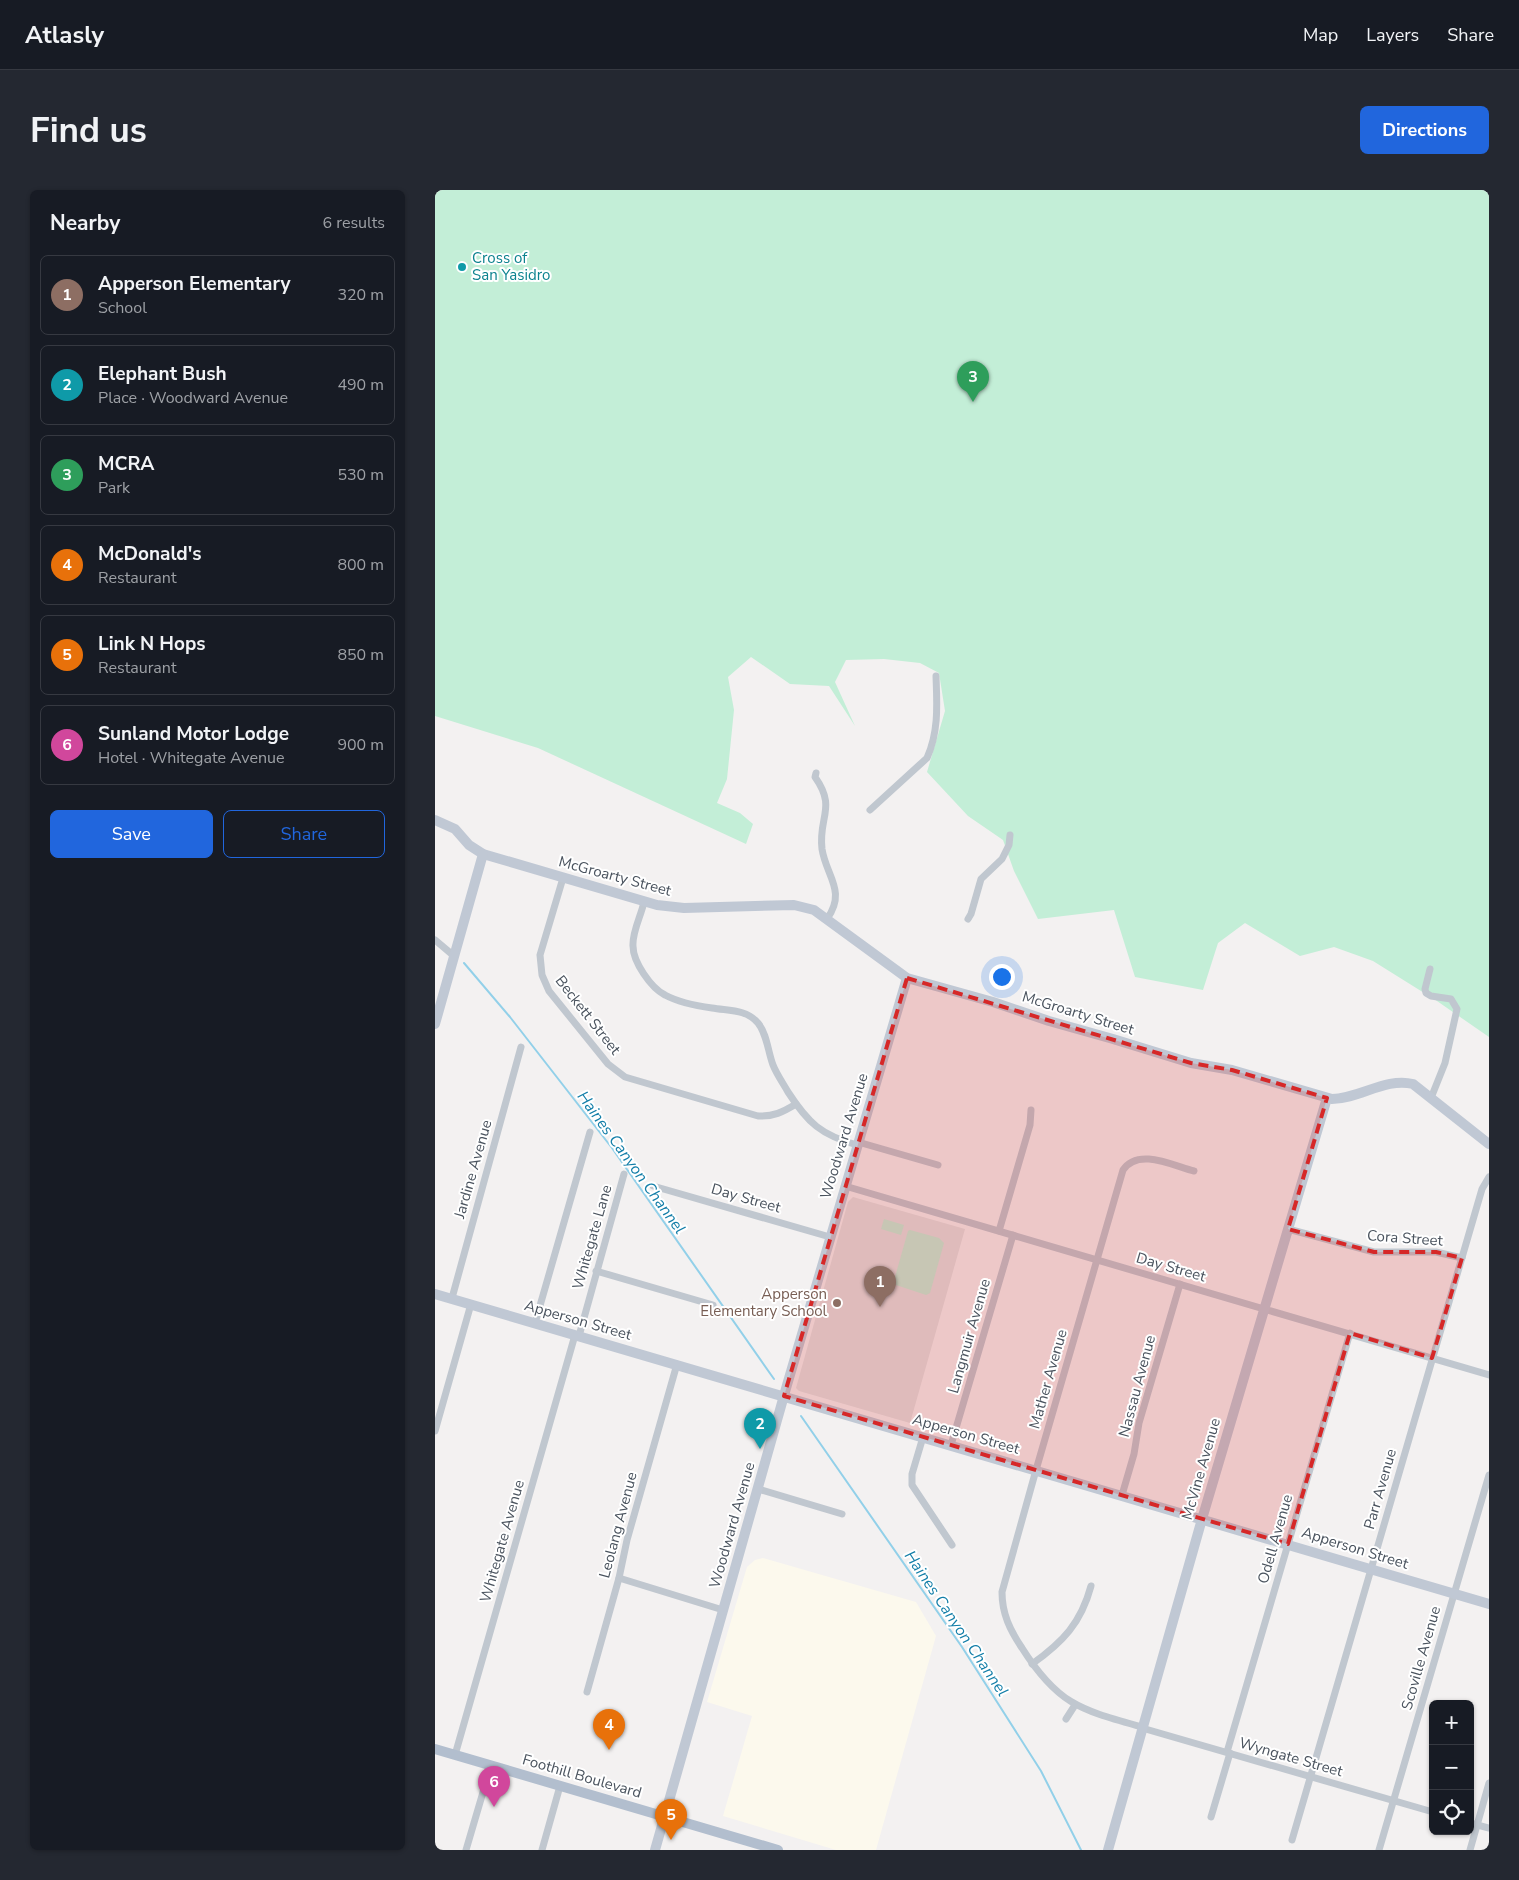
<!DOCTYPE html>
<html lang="en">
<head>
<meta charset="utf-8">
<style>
	body { margin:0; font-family:"Nunito Sans",sans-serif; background:#242831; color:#f1f3f6 }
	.controls { position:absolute; right:15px; bottom:15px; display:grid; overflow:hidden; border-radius:8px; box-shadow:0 1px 4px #0004 }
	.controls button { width:45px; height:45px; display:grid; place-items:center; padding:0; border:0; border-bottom:1px solid #363941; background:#171b24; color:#f1f3f6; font:25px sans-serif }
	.you { position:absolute; left:566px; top:786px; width:18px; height:18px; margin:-12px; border:4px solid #fff; border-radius:50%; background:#1a73e8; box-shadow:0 0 0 8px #1a73e833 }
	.badge { display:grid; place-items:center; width:32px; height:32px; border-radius:50%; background:#2166dd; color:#fff; font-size:16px; font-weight:700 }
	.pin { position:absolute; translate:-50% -41px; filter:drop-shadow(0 1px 2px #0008) }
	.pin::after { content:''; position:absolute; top:26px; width:18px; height:15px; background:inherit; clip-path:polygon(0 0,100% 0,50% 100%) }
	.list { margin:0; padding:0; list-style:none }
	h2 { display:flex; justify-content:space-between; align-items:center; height:65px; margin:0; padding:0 20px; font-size:21px }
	h2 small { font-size:16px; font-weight:400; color:#9ea1a6 }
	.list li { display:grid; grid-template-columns:32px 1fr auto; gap:15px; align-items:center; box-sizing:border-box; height:80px; margin:0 10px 10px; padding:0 10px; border:1px solid #363941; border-radius:8px }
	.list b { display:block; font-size:19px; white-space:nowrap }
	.list p { margin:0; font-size:16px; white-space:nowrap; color:#9ea1a6 }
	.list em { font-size:16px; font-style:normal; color:#9ea1a6 }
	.actions { display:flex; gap:10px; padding:15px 20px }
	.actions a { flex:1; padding:11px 0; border:1px solid #2166dd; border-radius:8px; text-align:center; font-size:18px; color:#2166dd }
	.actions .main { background:#2166dd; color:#fff }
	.icon { flex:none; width:28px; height:28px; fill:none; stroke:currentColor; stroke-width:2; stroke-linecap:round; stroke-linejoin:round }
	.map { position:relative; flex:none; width:1054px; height:1660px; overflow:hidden; border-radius:8px }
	header { display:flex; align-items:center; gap:30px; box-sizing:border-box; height:70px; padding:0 25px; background:#171b24; border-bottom:1px solid #363941 }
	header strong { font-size:24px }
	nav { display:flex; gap:28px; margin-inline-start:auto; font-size:18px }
	.intro { display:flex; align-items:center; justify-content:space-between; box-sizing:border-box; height:120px; padding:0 30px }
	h1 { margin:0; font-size:35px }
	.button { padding:12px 22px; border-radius:8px; background:#2166dd; color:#fff; font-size:18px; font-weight:700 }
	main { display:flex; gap:30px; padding:0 30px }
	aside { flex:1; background:#171b24; border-radius:8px; box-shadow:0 1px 4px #0004 }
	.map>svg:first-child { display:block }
	.commercial { fill:#fcf9ed }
	.education { fill:#e1e0e0 }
	.green { fill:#c3eed7 }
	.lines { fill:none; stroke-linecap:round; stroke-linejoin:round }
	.stream { stroke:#92d0e9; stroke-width:2 }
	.street { stroke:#c0c7cf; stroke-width:7 }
	.secondary { stroke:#c0c8d4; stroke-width:10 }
	.primary { stroke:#b2bece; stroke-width:10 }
	.marked { fill:#d62828; fill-opacity:0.2; stroke:#d62828; stroke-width:4; stroke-dasharray:10 6; stroke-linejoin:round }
	.culture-dot { fill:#0f9aa8; stroke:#fff; stroke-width:2 }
	.education-dot { fill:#8d6e63; stroke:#fff; stroke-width:2 }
	.labels { text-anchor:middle; stroke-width:4; stroke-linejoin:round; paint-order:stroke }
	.culture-label { font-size:15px; fill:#0d838f; stroke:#fff; text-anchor:start }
	.street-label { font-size:15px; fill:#4a535e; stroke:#fff }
	.education-label { font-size:15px; fill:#785e54; stroke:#fff; text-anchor:end }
	.water-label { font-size:16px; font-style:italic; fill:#137ea8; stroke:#fff }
</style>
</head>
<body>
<header>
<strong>Atlasly</strong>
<nav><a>Map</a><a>Layers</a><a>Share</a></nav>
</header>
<div class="intro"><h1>Find us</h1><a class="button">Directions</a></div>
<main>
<aside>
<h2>Nearby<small>6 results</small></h2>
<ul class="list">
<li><span class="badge" style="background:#8d6e63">1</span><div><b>Apperson Elementary</b><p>School</p></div><em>320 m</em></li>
<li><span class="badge" style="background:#0f9aa8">2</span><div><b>Elephant Bush</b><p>Place · Woodward Avenue</p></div><em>490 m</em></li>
<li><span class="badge" style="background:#2e9e5b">3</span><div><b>MCRA</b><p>Park</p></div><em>530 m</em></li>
<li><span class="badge" style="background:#e8710a">4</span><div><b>McDonald's</b><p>Restaurant</p></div><em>800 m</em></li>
<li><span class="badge" style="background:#e8710a">5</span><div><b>Link N Hops</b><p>Restaurant</p></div><em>850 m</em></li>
<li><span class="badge" style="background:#d1479c">6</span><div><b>Sunland Motor Lodge</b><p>Hotel · Whitegate Avenue</p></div><em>900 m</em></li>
</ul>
<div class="actions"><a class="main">Save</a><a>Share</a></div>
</aside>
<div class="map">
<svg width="1054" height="1660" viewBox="0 0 1054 1660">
	<rect width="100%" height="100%" fill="#f3f1f1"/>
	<path class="commercial" d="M328 1368 481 1412 501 1446 441 1660H401L288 1626 317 1526 272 1512 312 1377 320 1370Z"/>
	<path class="education" d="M418 1007 530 1039 475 1233 364 1201 361 1198 413 1012Z"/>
	<g class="green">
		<path d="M0 0H1054V847L1002 811 938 771 899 757 865 766 810 733 783 753 768 800 700 787 679 720 603 729 579 681 568 650 533 626 492 582 510 521 504 483 485 473 449 469 411 470 400 492 420 536 394 496 355 494 316 467 293 487 299 520 292 589 282 613 305 623 318 634 311 654 103 558 0 526Z"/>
		<path d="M449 1029 469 1035 466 1045 446 1039Z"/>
		<path d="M475 1040 504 1048 509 1053 495 1103 491 1105 458 1094 473 1041Z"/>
	</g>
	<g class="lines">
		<g class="stream">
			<path d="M29 773 75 827 177 958 339 1189"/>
			<path d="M366 1226 527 1457 606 1581 646 1660"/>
		</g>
		<g class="street">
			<path d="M381 583 380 587C402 618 383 627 387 659 391 686 412 701 392 729"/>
			<path d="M435 620 492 568C504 541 502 514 501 486"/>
			<path d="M128 688 105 765 107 785 114 801 173 874 190 887 323 926C338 927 348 922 361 914"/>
			<path d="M209 712C206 726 197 742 198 756 198 772 216 798 230 805 243 812 262 816 277 818 294 821 311 819 323 833 332 844 333 862 338 875 342 885 348 893 353 902 373 933 386 945 422 955"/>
			<path d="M533 729 536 724 546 689 567 669 574 655 575 645"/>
			<path d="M0 750 19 766"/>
			<path d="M995 779 990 799 991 803 996 806 1016 809 1022 819 1010 873 996 908"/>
			<path d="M423 952 503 975"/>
			<path d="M218 996 395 1047"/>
			<path d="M410 996 1054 1185"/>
			<path d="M853 1039 939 1062H1001L1027 1068"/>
			<path d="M564 1041 595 935 596 920"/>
			<path d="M161 1081 278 1115"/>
			<path d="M17 1108 86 857"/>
			<path d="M100 1133 155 942"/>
			<path d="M144 1146 189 984"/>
			<path d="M0 1241 36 1114"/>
			<path d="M488 1247 477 1284V1295L517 1355"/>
			<path d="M516 1255 578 1045"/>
			<path d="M323 1299 407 1324"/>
			<path d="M687 1305 699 1264 704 1233 745 1094"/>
			<path d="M184 1388 288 1420"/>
			<path d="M597 1474C628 1452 646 1433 656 1396"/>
			<path d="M152 1502 184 1388 192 1350 242 1174"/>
			<path d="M631 1529 640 1515"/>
			<path d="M707 1537C646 1520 623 1515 587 1458 575 1440 567 1424 567 1402L601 1280 688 980C703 957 739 976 759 981"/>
			<path d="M707 1538 998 1622"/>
			<path d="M792 1562 915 1143"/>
			<path d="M20 1565 140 1145"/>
			<path d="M776 1627 795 1563"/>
			<path d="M1035 1633 1054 1638"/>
			<path d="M857 1650 1047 999 1054 987"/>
			<path d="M31 1660 56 1575"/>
			<path d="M107 1660 125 1596"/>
			<path d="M944 1660 1054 1285"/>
			<path d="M1035 1660 1054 1593"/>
		</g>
		<g class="secondary">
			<path d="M0 630 20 639 34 655 48 664 222 715 249 718 359 715 379 720 472 788 558 812 614 831 678 849 756 873 797 880 897 909C924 909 951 887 978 894L1054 954"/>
			<path d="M0 834 48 664"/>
			<path d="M0 1104 1054 1414"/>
			<path d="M220 1660 352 1195 472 788"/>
			<path d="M673 1660 767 1329 892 908"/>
		</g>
		<path class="primary" d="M0 1559 343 1660"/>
	</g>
	<path class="marked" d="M472 788 756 873 797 880 892 908 853 1039 939 1062H1001L1027 1068 997 1168 915 1143 853 1354 349 1206Z"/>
	<circle class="culture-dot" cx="27" cy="77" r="5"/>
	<circle class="education-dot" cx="402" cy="1113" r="5"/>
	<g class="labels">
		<g class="culture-label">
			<text x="37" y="73">Cross of<tspan x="37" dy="17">San Yasidro</tspan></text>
		</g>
		<g class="street-label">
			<text transform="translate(180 686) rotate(15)" y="5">McGroarty Street</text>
			<text transform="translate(643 823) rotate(17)" y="5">McGroarty Street</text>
			<text transform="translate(153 825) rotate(52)" y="5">Beckett Street</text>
			<text transform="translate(409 946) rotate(-73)" y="5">Woodward Avenue</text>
			<text transform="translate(38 979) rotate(-74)" y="5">Jardine Avenue</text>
			<text transform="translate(311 1008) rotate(16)" y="5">Day Street</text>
			<text transform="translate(157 1047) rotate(-74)" y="5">Whitegate Lane</text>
			<text transform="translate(970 1048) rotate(4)" y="5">Cora Street</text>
			<text transform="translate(736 1077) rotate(16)" y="5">Day Street</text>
			<text transform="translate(143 1130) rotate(16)" y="5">Apperson Street</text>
			<text transform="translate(534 1146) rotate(-74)" y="5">Langmuir Avenue</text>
			<text transform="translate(613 1189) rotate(-74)" y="5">Mather Avenue</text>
			<text transform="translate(702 1196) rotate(-75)" y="5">Nassau Avenue</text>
			<text transform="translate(531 1244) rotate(16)" y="5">Apperson Street</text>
			<text transform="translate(766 1279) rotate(-74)" y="5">McVine Avenue</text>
			<text transform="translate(945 1299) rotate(-74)" y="5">Parr Avenue</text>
			<text transform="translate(183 1335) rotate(-75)" y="5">Leolang Avenue</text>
			<text transform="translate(297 1335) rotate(-74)" y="5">Woodward Avenue</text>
			<text transform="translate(840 1349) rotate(-74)" y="5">Odell Avenue</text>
			<text transform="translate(67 1351) rotate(-74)" y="5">Whitegate Avenue</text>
			<text transform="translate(920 1358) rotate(17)" y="5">Apperson Street</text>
			<text transform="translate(986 1468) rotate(-74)" y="5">Scoville Avenue</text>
			<text transform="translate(856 1567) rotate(16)" y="5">Wyngate Street</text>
			<text transform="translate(147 1586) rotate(16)" y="5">Foothill Boulevard</text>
		</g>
		<g class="education-label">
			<text x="392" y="1109">Apperson<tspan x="392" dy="17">Elementary School</tspan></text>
		</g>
		<g class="water-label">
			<text transform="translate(197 972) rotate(54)" y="6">Haines Canyon Channel</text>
			<text transform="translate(522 1433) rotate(56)" y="6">Haines Canyon Channel</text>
		</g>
	</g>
</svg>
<div class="controls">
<button>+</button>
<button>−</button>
<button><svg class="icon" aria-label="locate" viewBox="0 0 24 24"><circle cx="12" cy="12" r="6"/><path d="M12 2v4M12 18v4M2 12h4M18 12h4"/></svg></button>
</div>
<div class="you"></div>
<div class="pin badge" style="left:445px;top:1117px;background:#8d6e63">1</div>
<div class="pin badge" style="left:325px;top:1259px;background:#0f9aa8">2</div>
<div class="pin badge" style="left:538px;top:212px;background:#2e9e5b">3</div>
<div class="pin badge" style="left:174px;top:1560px;background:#e8710a">4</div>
<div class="pin badge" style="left:236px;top:1650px;background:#e8710a">5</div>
<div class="pin badge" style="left:59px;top:1617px;background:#d1479c">6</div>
</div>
</main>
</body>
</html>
